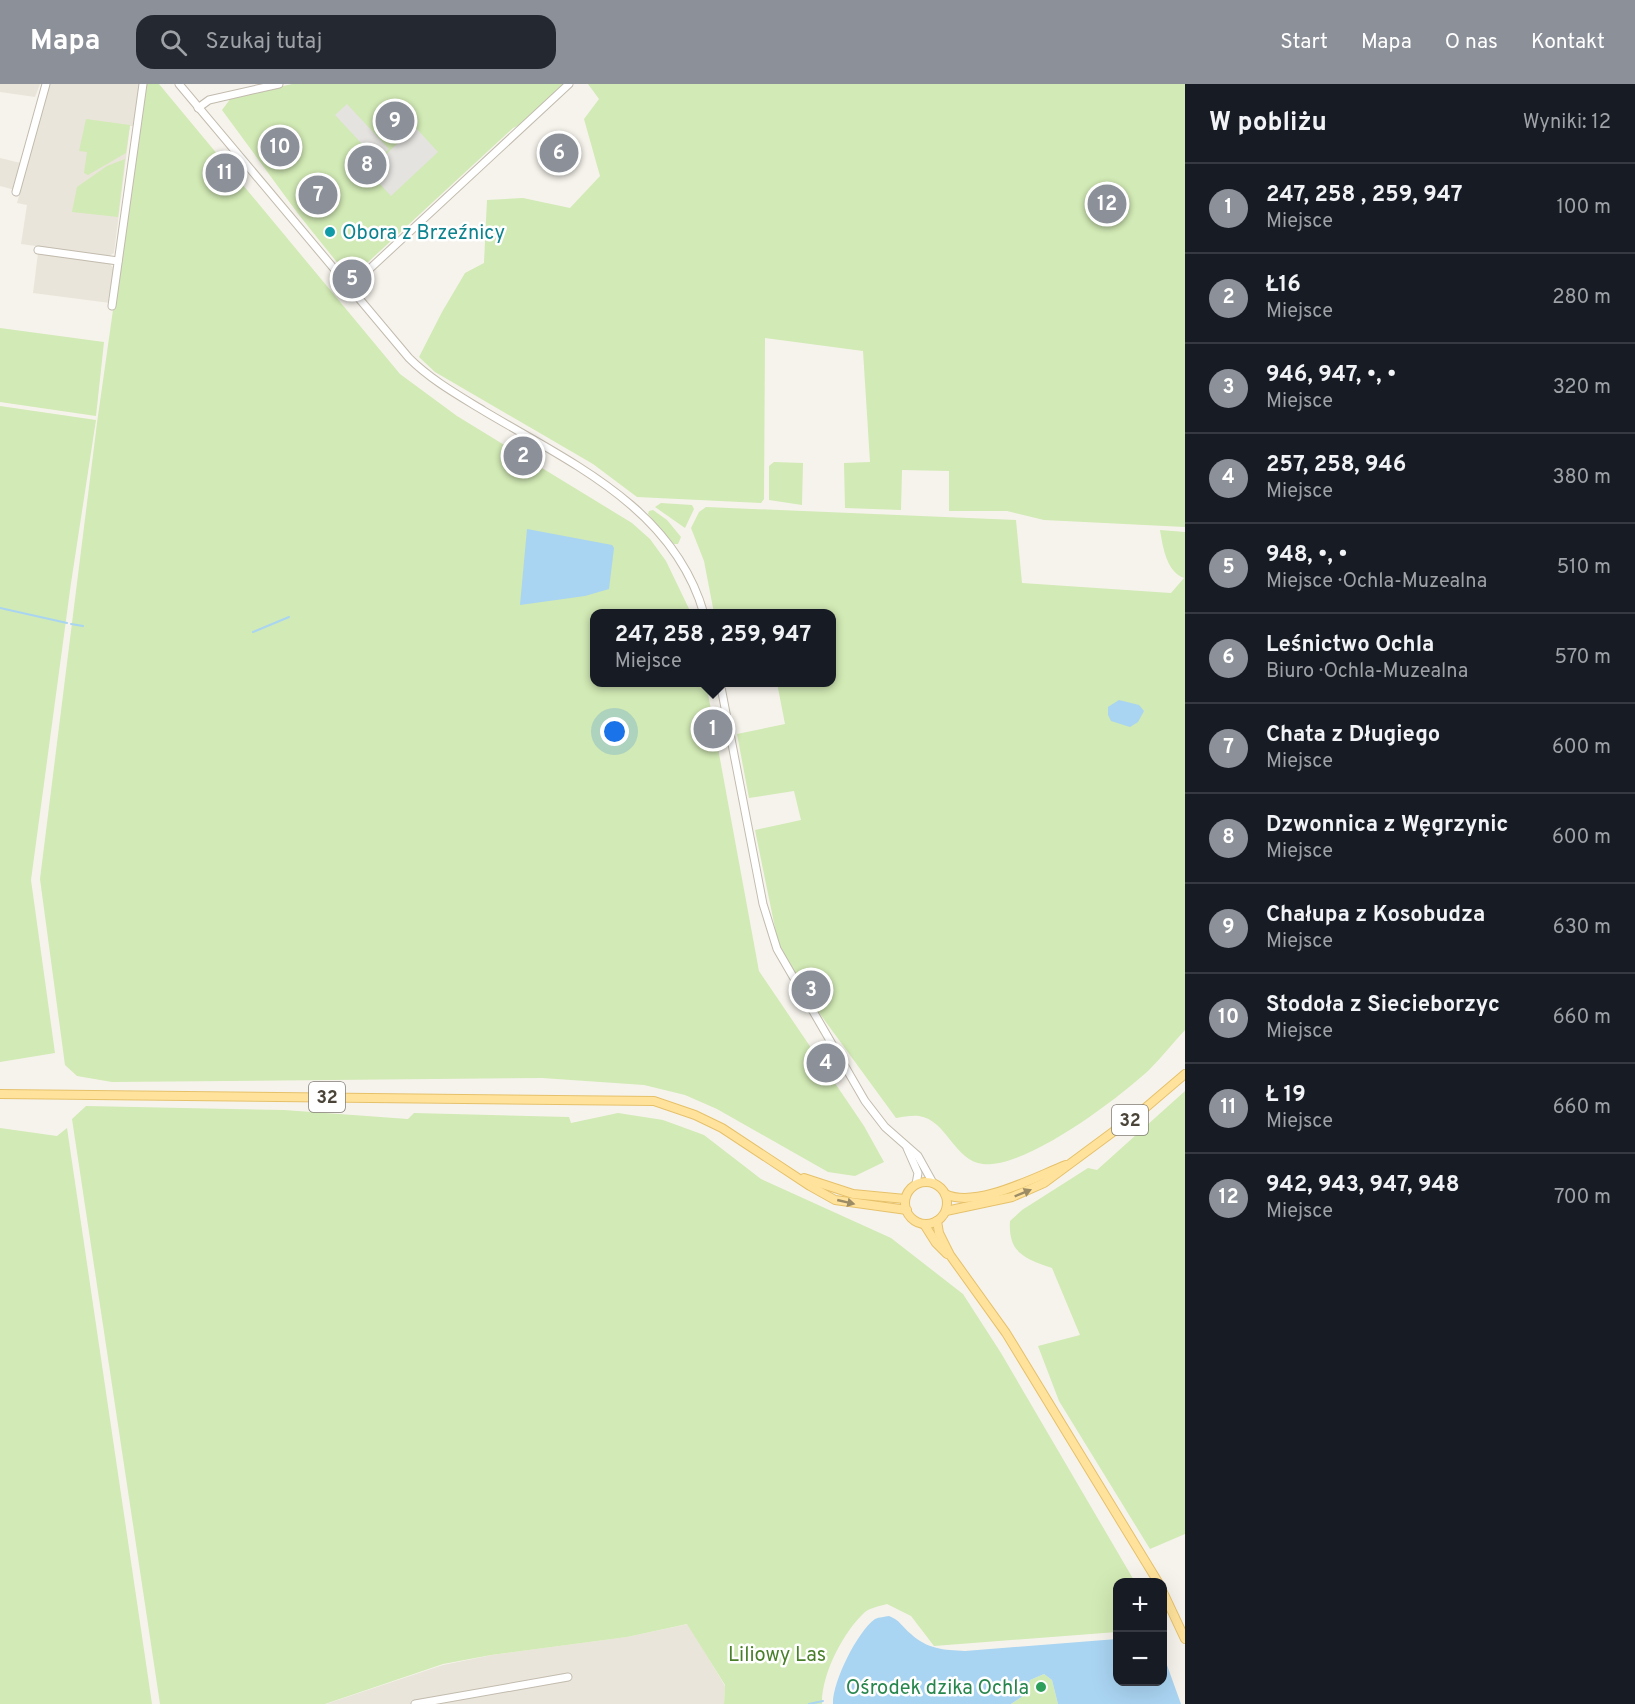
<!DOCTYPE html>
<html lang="pl">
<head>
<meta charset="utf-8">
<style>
	body { margin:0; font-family:Overpass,sans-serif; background:#242831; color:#f1f3f6 }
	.controls { position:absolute; right:18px; bottom:18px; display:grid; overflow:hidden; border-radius:12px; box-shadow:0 6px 24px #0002 }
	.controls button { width:54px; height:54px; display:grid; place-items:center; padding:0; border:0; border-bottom:2px solid #363941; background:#171b24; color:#f1f3f6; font:30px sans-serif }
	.you { position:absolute; left:615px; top:648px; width:21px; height:21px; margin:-15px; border:4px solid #fff; border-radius:50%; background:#1a73e8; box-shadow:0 0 0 9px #1a73e833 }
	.badge { display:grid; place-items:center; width:39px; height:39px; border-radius:50%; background:#8c9099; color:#fff; font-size:20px; font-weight:700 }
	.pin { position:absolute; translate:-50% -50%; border:3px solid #fff; box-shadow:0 2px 6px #0006 }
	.popup { position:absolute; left:590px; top:525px; width:246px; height:78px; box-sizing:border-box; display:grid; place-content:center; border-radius:12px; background:#171b24; filter:drop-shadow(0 2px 4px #0005); font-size:20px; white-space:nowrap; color:#9ea1a6 }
	.popup b { font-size:22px; color:#f1f3f6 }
	.popup::after { content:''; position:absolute; left:50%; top:100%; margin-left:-12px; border:12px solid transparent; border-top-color:#171b24 }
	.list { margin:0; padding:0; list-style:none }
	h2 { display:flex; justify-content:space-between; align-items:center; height:78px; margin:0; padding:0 24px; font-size:26px }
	h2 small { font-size:20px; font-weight:400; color:#9ea1a6 }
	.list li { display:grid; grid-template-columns:39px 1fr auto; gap:18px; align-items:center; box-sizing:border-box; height:90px; padding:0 24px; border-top:2px solid #363941 }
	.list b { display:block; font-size:22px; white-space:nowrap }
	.list p { margin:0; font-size:20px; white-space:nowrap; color:#9ea1a6 }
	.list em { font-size:20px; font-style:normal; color:#9ea1a6 }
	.icon { flex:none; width:33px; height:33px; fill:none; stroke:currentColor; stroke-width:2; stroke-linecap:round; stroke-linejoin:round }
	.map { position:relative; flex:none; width:1185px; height:1620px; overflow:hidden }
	header { display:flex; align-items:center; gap:36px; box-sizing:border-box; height:84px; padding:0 30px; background:#8c9099; color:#fff }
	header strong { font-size:28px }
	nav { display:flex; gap:33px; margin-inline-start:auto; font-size:21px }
	.search { width:420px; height:54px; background:#242831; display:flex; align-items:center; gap:15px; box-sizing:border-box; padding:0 21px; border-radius:18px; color:#9ea1a6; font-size:22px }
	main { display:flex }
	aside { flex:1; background:#171b24 }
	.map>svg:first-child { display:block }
	.residential { fill:#eae5da }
	.green { fill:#d2eab5 }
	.parking { fill:#e5e3e0 }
	.water { fill:#a9d4f2 }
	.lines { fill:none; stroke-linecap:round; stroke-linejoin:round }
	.stream { stroke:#a9d4f2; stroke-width:2 }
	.minor-casing { stroke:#c2bbae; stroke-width:9 }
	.major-casing { stroke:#e6c16a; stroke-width:10 }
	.minor { stroke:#fff; stroke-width:7 }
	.major { stroke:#ffe39c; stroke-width:8 }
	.oneway { fill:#9c8c66 }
	.culture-dot { fill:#0f9aa8; stroke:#fff; stroke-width:2 }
	.leisure-dot { fill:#2e9e5b; stroke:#fff; stroke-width:2 }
	.labels { text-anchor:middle; stroke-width:5; stroke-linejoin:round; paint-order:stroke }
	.shield { fill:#fff; stroke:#817c74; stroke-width:1.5 }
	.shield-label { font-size:18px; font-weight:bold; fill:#4b4439 }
	.culture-label { font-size:20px; fill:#0d838f; stroke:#fff; text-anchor:start }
	.park-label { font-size:20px; fill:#4a7f2a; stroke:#fff }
	.leisure-label { font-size:20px; fill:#27864d; stroke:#fff; text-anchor:end }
</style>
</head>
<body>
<header>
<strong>Mapa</strong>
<div class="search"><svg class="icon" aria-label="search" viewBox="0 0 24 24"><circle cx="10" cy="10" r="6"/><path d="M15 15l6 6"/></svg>Szukaj tutaj</div>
<nav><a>Start</a><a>Mapa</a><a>O nas</a><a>Kontakt</a></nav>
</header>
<main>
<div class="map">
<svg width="1185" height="1620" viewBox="0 0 1185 1620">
	<rect width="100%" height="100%" fill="#f6f3ec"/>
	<g class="residential">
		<path d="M0 0H40L35 13 0 8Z"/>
		<path d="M49 0H139L134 42H130L114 169 109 172 21 160 27 121 17 119Z"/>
		<path d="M0 74 21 79 15 106 0 102Z"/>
		<path d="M38 169 109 179 115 186 110 219 33 209Z"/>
		<path d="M688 1540 725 1602 724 1620H326L443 1581 492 1571 627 1553Z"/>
	</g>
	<g class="green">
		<path d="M145 0H159L400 290 457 332 632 439 650 455 666 477 691 529 594 530V598L706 599 759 887 864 1042 884 1078 855 1092 828 1088 717 1025 685 1011 644 1001 542 994 112 998 77 992 65 981 40 795 97 339Z"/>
		<path d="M292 0H565L520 41 513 44 353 192H348L299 131 222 26 231 14Z"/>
		<path d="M588 0H1185V443L1044 436 1007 427H949V387L902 386 901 426 845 424 844 379 870 378 863 267 765 254 764 415 761 419 637 413 593 380 435 288 419 273 442 228 465 189 484 179 487 116 523 114 570 124 600 92 584 35 599 15Z"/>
		<path d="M86 35 130 41 126 69 88 91 84 89 87 68 79 67Z"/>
		<path d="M125 75 118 133 72 128 77 103 107 82Z"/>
		<path d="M0 244 104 258 96 332 0 318Z"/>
		<path d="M0 322 96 336 71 499 31 796 55 969 0 978Z"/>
		<path d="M774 378 803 379 802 421 769 416V382Z"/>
		<path d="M661 419 692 421 694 425 685 444 655 423Z"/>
		<path d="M706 423 1016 436 1022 499 1171 509 1184 494C1166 487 1163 463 1160 446L1185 448V946C1173 959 1161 974 1148 987 1116 1016 1027 1084 983 1080 954 1077 947 1036 919 1032 912 1031 903 1033 896 1034L782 878 755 746 801 736 794 707 749 714 737 650 785 640 777 599 831 598V530L714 529 704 477 691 444 699 428Z"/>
		<path d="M653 426 667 436 681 453 678 460H674L648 430 649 427Z"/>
		<path d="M1185 1007V1450L1150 1465 1059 1317 1038 1262 1080 1251 1052 1184C1025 1175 1008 1169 1010 1137L1022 1126 1088 1084 1097 1086Z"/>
		<path d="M86 1022 284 1026 408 1035 414 1029 569 1033 571 1039 618 1029 663 1036 704 1051 761 1095 891 1154 963 1210 1001 1269 1135 1498H1118L1117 1548 934 1562 911 1532 887 1520C880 1522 870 1524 865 1528 843 1548 821 1591 822 1620H724L725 1601 687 1540 627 1553 491 1571 443 1580 325 1620H160L72 1035Z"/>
		<path d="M0 1044 57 1052 67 1044 152 1620H0Z"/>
		<path d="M1044 1590 1052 1596 1058 1620H1011L1026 1610 1030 1596Z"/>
	</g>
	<g class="parking">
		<path d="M347 20 389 65 377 76 335 31Z"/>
		<path d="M415 43 438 68 391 112 368 87Z"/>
	</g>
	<g class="water">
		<path d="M527 445 612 461 614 464 609 505 585 512 520 521Z"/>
		<path d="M1119 616 1139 621 1144 627 1138 638 1130 643 1111 637 1108 631V623Z"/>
		<path d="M889 1532C900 1536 902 1543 911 1550 927 1565 944 1566 965 1567L1117 1555 1118 1598H1162L1163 1570 1181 1620H1058L1052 1596 1044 1590 1030 1596 1026 1610 1011 1620H833C832 1599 857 1548 875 1535 879 1533 885 1533 889 1532Z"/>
	</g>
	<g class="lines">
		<g class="stream">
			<path d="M0 524 67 539"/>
			<path d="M71 540 83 542"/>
			<path d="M253 548 289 533"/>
			<path d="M809 1620 823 1617"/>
		</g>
		<defs>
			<g id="minor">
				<path d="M179 0 409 274C431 296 458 311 484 327 571 379 674 424 704 530"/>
				<path d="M198 24 209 16 279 0"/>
				<path d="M16 108 46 0"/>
				<path d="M38 166 118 177"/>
				<path d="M349 204 569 0"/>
				<path d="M112 222 143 0"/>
				<path d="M720 598 763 820 777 865 865 1017 885 1043 918 1072 933 1099"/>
				<path d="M907 1064 918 1089 916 1100"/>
				<path d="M415 1620 568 1593"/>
			</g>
			<g id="major">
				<path d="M0 1010 654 1017 695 1031 722 1044 810 1102 835 1116 907 1126"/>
				<path d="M804 1094 853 1110 905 1115"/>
				<circle cx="926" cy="1119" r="21"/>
				<path d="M945 1110C976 1125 1035 1093 1066 1081"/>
				<path d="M946 1127 1012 1113 1044 1099 1144 1025 1185 990"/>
				<path d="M937 1137 939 1149 950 1171 1006 1249 1158 1498"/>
				<path d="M924 1140 936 1159 947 1170"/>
				<path d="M1162 1506 1185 1555"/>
			</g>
		</defs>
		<use href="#minor" class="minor-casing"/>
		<use href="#major" class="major-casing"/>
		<use href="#minor" class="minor"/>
		<use href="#major" class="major"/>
	</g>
	<defs><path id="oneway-solid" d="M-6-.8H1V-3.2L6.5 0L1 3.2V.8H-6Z" transform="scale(1.5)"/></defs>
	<g class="oneway">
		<use href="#oneway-solid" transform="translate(1023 1109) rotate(-22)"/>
		<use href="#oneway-solid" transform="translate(846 1118) rotate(13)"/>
	</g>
	<circle class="culture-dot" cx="330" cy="148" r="6"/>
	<circle class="leisure-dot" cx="1041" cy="1603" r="6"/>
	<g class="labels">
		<g class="shield">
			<rect x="309" y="998" width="36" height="30" rx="4.5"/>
			<rect x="1112" y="1021" width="36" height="30" rx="4.5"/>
		</g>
		<g class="shield-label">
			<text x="327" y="1019">32</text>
			<text x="1130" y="1042">32</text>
		</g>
		<g class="culture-label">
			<text x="342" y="155">Obora z Brzeźnicy</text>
		</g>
		<g class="park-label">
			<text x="777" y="1577">Liliowy Las</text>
		</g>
		<g class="leisure-label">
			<text x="1029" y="1610">Ośrodek dzika Ochla</text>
		</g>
	</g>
</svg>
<div class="controls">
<button>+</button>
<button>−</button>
</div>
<div class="you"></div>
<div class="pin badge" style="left:713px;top:645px">1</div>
<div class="popup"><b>247, 258 , 259, 947</b>Miejsce</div>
<div class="pin badge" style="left:523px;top:372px">2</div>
<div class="pin badge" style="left:811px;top:906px">3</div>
<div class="pin badge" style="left:826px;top:979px">4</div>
<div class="pin badge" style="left:352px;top:195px">5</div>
<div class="pin badge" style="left:559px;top:69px">6</div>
<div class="pin badge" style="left:318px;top:111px">7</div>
<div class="pin badge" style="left:367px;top:81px">8</div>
<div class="pin badge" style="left:395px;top:37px">9</div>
<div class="pin badge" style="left:280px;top:63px">10</div>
<div class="pin badge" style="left:225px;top:89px">11</div>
<div class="pin badge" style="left:1107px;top:120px">12</div>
</div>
<aside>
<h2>W pobliżu<small>Wyniki: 12</small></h2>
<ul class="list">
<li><span class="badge">1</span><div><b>247, 258 , 259, 947</b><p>Miejsce</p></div><em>100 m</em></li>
<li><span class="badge">2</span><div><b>Ł16</b><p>Miejsce</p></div><em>280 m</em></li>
<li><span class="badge">3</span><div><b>946, 947, •, •</b><p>Miejsce</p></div><em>320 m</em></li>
<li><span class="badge">4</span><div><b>257, 258, 946</b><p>Miejsce</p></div><em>380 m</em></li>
<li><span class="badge">5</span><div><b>948, •, •</b><p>Miejsce · Ochla-Muzealna</p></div><em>510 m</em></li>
<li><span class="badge">6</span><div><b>Leśnictwo Ochla</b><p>Biuro · Ochla-Muzealna</p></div><em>570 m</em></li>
<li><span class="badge">7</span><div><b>Chata z Długiego</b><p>Miejsce</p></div><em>600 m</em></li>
<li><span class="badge">8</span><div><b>Dzwonnica z Węgrzynic</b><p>Miejsce</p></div><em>600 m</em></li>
<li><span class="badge">9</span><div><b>Chałupa z Kosobudza</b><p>Miejsce</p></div><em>630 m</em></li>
<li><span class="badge">10</span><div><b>Stodoła z Siecieborzyc</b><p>Miejsce</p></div><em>660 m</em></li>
<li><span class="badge">11</span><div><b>Ł 19</b><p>Miejsce</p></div><em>660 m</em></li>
<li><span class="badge">12</span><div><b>942, 943, 947, 948</b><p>Miejsce</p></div><em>700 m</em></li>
</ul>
</aside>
</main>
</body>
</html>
